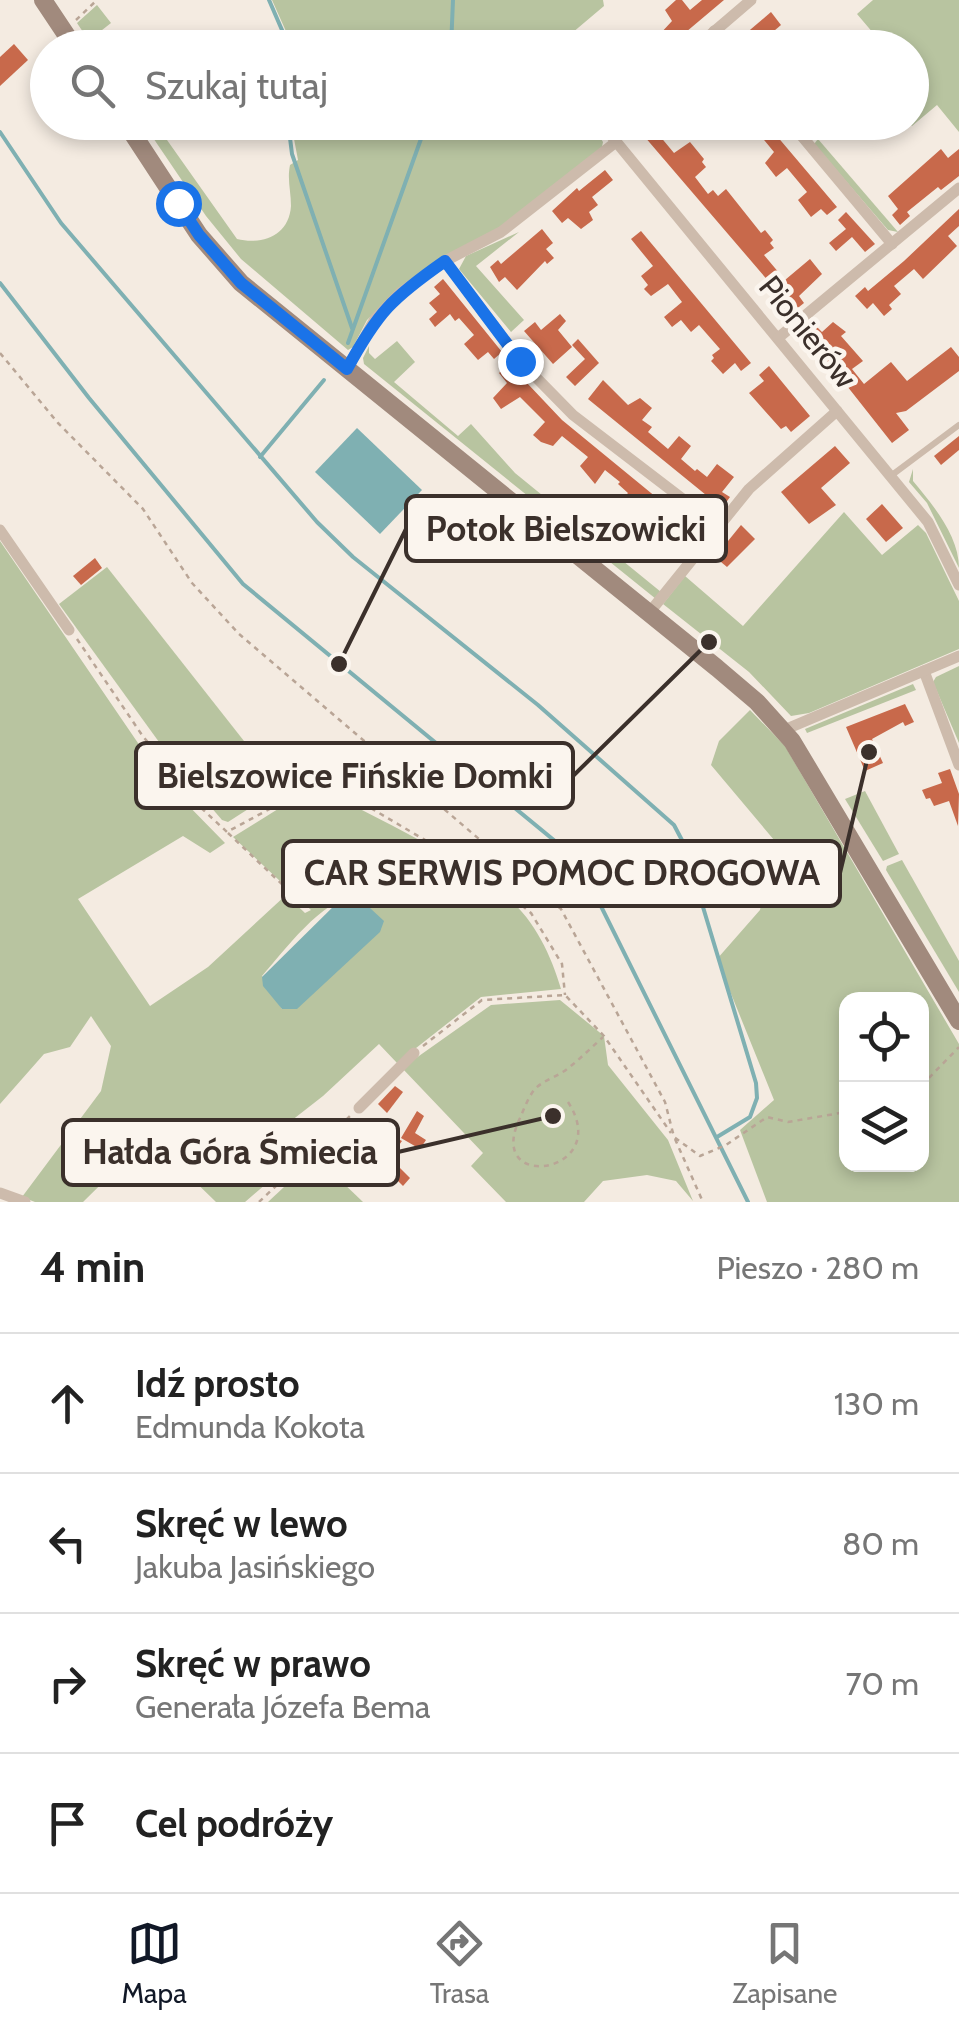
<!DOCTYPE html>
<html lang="pl">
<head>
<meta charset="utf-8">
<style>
	body { margin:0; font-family:Cabin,sans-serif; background:#f2f2f2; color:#222 }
	.controls { position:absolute; right:30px; bottom:30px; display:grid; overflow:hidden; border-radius:20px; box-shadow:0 5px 15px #0003 }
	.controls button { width:90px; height:90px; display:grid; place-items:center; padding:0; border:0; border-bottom:2px solid #e0e0e0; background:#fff; color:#222; font:50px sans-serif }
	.stop { position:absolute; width:30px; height:30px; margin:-22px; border:8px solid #1a73e8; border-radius:50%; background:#fff }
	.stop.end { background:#1a73e8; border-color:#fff; box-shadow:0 2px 10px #0008 }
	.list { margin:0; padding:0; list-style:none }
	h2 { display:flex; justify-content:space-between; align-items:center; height:130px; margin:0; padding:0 40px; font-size:42px }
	h2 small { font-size:32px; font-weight:400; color:#767676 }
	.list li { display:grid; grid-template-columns:65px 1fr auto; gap:30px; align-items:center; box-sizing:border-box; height:140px; padding:0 40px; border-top:2px solid #e0e0e0 }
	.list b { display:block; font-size:38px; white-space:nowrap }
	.list p { margin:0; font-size:32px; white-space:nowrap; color:#767676 }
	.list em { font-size:32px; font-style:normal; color:#767676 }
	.icon { flex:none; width:55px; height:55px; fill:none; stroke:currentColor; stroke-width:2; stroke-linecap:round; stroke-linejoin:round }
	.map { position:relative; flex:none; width:959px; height:1202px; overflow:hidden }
	.search { position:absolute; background:#fff; box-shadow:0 5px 15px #0003; left:30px; right:30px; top:30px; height:110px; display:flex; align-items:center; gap:25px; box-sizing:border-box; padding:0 35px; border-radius:55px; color:#767676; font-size:38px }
	.sheet { height:690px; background:#fff }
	nav { display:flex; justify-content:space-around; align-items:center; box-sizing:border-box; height:140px; border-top:2px solid #e0e0e0; background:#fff; font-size:28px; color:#767676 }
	nav a { display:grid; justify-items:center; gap:5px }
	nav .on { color:#111827 }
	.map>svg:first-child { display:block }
	.green { fill:#b8c4a0; fill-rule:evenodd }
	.water { fill:#7fb0b2 }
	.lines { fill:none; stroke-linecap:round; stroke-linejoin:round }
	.stream { stroke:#7fb0b2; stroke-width:4 }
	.building { fill:#c8694b }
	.path { stroke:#b9a596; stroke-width:2.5; stroke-dasharray:5 5; stroke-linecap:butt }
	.lane { stroke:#cdbbac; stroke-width:6 }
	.street { stroke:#cdbbac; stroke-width:11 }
	.secondary { stroke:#a18a7d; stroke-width:18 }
	.route { stroke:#1a73e8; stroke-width:12 }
	.labels { text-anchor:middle; stroke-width:9; stroke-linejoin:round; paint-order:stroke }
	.street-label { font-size:32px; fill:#3b302b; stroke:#fbf5ee }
	.leader { fill:none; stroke:#3b302b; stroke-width:4 }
	.callout-dot { fill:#3b302b; stroke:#fbf5ee; stroke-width:4 }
	.callout { fill:#fbf5ee; stroke:#3b302b; stroke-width:4 }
	.callout-label { font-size:35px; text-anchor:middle; font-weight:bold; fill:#3b302b }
</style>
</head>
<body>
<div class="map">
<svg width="959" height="1202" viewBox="0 0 959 1202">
	<rect width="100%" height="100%" fill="#f4ebe1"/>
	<g class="green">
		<path d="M272 0H603L604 6 559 44 560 47 289 48V38Z"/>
		<path d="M873 0H959V132L937 105 912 126 909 123 912 48 885 47 857 14Z"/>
		<path d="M97 5 111 23 97 34 105 47H93L77 23Z"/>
		<path d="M143 123H155L237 239C262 245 289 236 291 206 291 191 287 180 290 165L298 160 291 123H591L603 142 602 147 501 228 405 284 367 320 353 347 348 350 241 259 206 216Z"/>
		<path d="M818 139 898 232 888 230 814 144Z"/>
		<path d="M519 232 476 266 524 320 511 332 459 269 466 256Z"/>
		<path d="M397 341 415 362 394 382 458 436 471 424 515 473 661 592 656 599 364 364 363 358 369 346V353L375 359Z"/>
		<path d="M913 469V481C933 505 959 536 959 568L927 503 909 482Z"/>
		<path d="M844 512 882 555 918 525 926 533 959 601V649L809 713 791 716 749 672 663 604 685 576 743 626Z"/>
		<path d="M0 541 153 765 179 796 225 843 210 853 183 836 78 899 150 1006 208 967 286 895 305 913 311 910 233 837 302 794 320 788C382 822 453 852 507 897 535 921 551 955 561 989L481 997 397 1063 379 1044 323 1096 282 1128 307 1149 245 1202H216L149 1137 83 1202H35L22 1197 101 1091 111 1046 91 1016 70 1047 44 1054 0 1104ZM357 895 282 1009 262 976C285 950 321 900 357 895Z"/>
		<path d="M107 567 281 788 228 822 222 820 180 771 59 604Z"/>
		<path d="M959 666V743L933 682 936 677Z"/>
		<path d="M913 684 916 690 807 733 805 729Z"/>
		<path d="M750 710 785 746 959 1044V1202H767L740 1130 774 1100 717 959 760 910 774 840 711 765 719 741ZM922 999V1164H846V999Z"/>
		<path d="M865 791 899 854 883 861 845 799Z"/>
		<path d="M902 860 959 961V992L886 870 887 866Z"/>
		<path d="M560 1000 604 1036 608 1065 668 1140 693 1201 676 1181 647 1175 603 1181 584 1202H506L471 1166 483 1153 402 1068 491 1005Z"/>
		<path d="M316 1157 363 1202H268Z"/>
	</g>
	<g class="water">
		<path d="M357 428 422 490 380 534 315 472Z"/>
		<path d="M356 895 384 921 380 932 297 1009H282L263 986 262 977 343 897Z"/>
	</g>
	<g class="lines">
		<g class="stream">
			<path d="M269 0 285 37 287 48"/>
			<path d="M451 48 453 0"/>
			<path d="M288 122 292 154 352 328"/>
			<path d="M0 132 61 223 317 522 353 557 538 705 674 825 684 844 756 1083 757 1098 750 1117 717 1137"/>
			<path d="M0 283 89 398 243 584 578 860 748 1202"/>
			<path d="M348 343 427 122"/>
			<path d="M260 457 324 380"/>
		</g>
	</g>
	<g class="building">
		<path d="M676 0H682L690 10 702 0H724L667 48H647L672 21 665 10Z"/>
		<path d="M771 12 781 25 754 48 744 35Z"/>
		<path d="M14 44 28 60 0 86V57Z"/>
		<path d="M632 122H673L659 135 674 153 690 142 704 159 702 162 706 167 695 177 708 194 713 190 718 196 726 189 761 233 765 230 773 240 770 243 774 248 764 255 785 280 810 259 822 274 799 296 804 303 794 311Z"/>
		<path d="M749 122H765L837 207 827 215 821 209 811 217 798 200 807 192 787 168 776 177 765 163 774 152Z"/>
		<path d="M941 149 948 158 959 149V176L941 190 938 187 907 212 910 216 900 225 892 215 898 209 888 196Z"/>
		<path d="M605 170 613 180 592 197 598 205 589 212 593 220 581 229 568 218 562 223 552 211 577 188 579 191Z"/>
		<path d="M959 209V226L948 236 957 246 923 279 914 269 894 286 901 294 889 305 892 309 884 316 873 303 867 309 855 296 865 287 868 291 904 261Z"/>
		<path d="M846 212 875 244 865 252 852 237 836 251 829 243 846 229 838 220Z"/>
		<path d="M542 229 553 243 546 249 554 258 547 264 545 261 517 290 505 277 499 282 490 267 498 260 501 264Z"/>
		<path d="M641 231 751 363 741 371 735 363 723 374 711 361 714 358 712 355 720 349 699 325 691 332 681 320 672 327 664 317 682 302 668 284 651 296 644 289 648 285 641 276 653 266 631 239Z"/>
		<path d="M443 279 502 352 494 359 488 352 478 360 464 344 474 335 459 318 455 321 450 314 435 327 429 319 437 312 429 303 440 294 434 287Z"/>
		<path d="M560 314 566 321 558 330 572 347 553 364 524 331 535 322 541 330Z"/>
		<path d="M833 322 846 332 841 336 863 361 852 369 864 384 891 362 907 381 951 347 959 357V371L906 411 896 413 909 430 892 443 806 334 816 326 822 332Z"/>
		<path d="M578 339 599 363 575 386 566 377 585 359 572 345Z"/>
		<path d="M509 364 562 420 701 534 692 544 685 539 673 552 639 525 643 520 629 509 626 512 617 506 628 493 618 484 620 482 605 470 595 484 580 466 588 457 562 436 553 446 541 442 533 435 545 422 520 397 501 409 493 398 507 383 499 373Z"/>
		<path d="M769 366 810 416 791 432 786 426 781 429 749 393 764 381 759 375Z"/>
		<path d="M603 380 628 405 640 398 652 408 642 420 652 427 648 432 668 449 679 436 691 446 681 459 695 471 697 469 707 477 717 464 734 477 722 492 730 497 722 508 588 399Z"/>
		<path d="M959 436V450L941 465 934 456Z"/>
		<path d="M835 446 850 463 821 488 836 505 809 524 781 492Z"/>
		<path d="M882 504 903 528 886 542 866 519Z"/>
		<path d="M741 525 755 539 727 567 715 557Z"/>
		<path d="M95 558 102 568 81 585 73 576Z"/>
		<path d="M905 704 914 722 905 726 903 722 872 739 883 763 865 771 846 727Z"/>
		<path d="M950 769 959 794 958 826 949 801 934 806 930 798 926 799 922 790 942 783 938 773Z"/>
		<path d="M395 1086 403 1092 387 1113 378 1104Z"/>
		<path d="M417 1111 424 1116 415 1133 426 1140 420 1149 401 1138Z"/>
		<path d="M373 1126 402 1141 391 1156 364 1140Z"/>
		<path d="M397 1165 410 1178 403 1186 390 1173Z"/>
	</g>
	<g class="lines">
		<g class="path">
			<path d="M76 20 97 0"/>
			<path d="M815 134 829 122"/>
			<path d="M0 353 58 423 143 509 192 583 239 634 561 909 665 1102 674 1137 700 1156 726 1145 767 1117 788 1122 846 1112"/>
			<path d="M77 639 142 735 198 805 227 832 323 780 447 853 501 888 531 913 562 964 565 995"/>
			<path d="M228 833 307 908"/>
			<path d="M423 1046 482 1000 565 995 604 1036 671 1133"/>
			<path d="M922 1085 959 1047"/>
			<path d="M568 1102C615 1174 483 1194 520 1118 524 1109 528 1098 534 1090 543 1080 557 1077 567 1069 580 1059 591 1048 603 1037"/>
			<path d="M675 1139 703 1202"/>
			<path d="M259 1202 350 1116"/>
		</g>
		<path class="lane" d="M892 475 959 425"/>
		<g class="street">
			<path d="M714 31 727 48"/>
			<path d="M695 48 751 0"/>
			<path d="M600 122 928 522 959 585"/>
			<path d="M790 122 892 244"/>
			<path d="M445 261 520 361 573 415 718 526"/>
			<path d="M778 338 959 188"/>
			<path d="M347 369 375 319 400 293 445 261 501 232 616 142"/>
			<path d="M0 530 69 630"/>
			<path d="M649 613 749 489 837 411"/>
			<path d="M924 671 959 765"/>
			<path d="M784 730 959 656"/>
			<path d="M359 1108 414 1053"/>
			<path d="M0 1193 25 1202"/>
		</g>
		<g class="secondary">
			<path d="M43 0 75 48"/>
			<path d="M125 122 199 235 241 283 717 668 757 702 792 741 959 1021"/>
		</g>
	</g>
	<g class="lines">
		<path class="route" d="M178 203 199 235 241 283 347 369C378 312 392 298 445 261L520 361"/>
	</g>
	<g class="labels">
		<g class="street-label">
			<text transform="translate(808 332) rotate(51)" y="11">Pionierów</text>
		</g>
	</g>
	<path class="leader" d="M339 664L406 529M709 642L573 776M869 752L840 873M553 1116L398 1152"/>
	<g class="callout-dot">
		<circle cx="339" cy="664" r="10"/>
		<circle cx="709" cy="642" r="10"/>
		<circle cx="869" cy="752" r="10"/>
		<circle cx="553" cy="1116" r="10"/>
	</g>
	<g class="callout">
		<rect x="406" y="496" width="320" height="65" rx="10"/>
		<rect x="136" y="743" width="437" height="65" rx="10"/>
		<rect x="283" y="841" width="557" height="65" rx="10"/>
		<rect x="63" y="1120" width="335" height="65" rx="10"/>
	</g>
	<g class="callout-label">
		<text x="566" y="541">Potok Bielszowicki</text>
		<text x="355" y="788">Bielszowice Fińskie Domki</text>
		<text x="562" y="885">CAR SERWIS POMOC DROGOWA</text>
		<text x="230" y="1164">Hałda Góra Śmiecia</text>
	</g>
</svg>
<div class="controls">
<button><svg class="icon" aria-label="locate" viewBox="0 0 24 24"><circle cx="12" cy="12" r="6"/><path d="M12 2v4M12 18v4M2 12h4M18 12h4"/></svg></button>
<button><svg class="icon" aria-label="layers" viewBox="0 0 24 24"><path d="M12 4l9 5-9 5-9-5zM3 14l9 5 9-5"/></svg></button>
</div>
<div class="stop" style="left:178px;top:203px"></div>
<div class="stop end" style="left:520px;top:361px"></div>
<div class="search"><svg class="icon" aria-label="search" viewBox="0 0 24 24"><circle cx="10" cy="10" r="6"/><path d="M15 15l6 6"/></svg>Szukaj tutaj</div>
</div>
<section class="sheet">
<h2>4 min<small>Pieszo · 280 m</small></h2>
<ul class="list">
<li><svg class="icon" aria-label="ahead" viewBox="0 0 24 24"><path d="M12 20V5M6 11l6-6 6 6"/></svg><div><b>Idź prosto</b><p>Edmunda Kokota</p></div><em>130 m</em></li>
<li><svg class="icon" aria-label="left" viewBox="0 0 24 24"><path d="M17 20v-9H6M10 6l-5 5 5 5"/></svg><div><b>Skręć w lewo</b><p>Jakuba Jasińskiego</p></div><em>80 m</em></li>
<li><svg class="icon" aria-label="right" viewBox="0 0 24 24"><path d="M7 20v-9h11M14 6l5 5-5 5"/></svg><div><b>Skręć w prawo</b><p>Generała Józefa Bema</p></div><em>70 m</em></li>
<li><svg class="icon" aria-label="arrive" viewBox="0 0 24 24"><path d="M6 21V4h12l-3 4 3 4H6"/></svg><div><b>Cel podróży</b></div></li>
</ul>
</section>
<nav>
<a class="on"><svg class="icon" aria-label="map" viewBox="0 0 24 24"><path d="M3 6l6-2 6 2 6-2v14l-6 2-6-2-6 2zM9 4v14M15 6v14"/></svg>Mapa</a>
<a><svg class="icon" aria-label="directions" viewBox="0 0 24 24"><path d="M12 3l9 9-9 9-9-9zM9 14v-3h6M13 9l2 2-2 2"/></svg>Trasa</a>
<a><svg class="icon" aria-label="saved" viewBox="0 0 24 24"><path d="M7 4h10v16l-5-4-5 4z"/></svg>Zapisane</a>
</nav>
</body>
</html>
